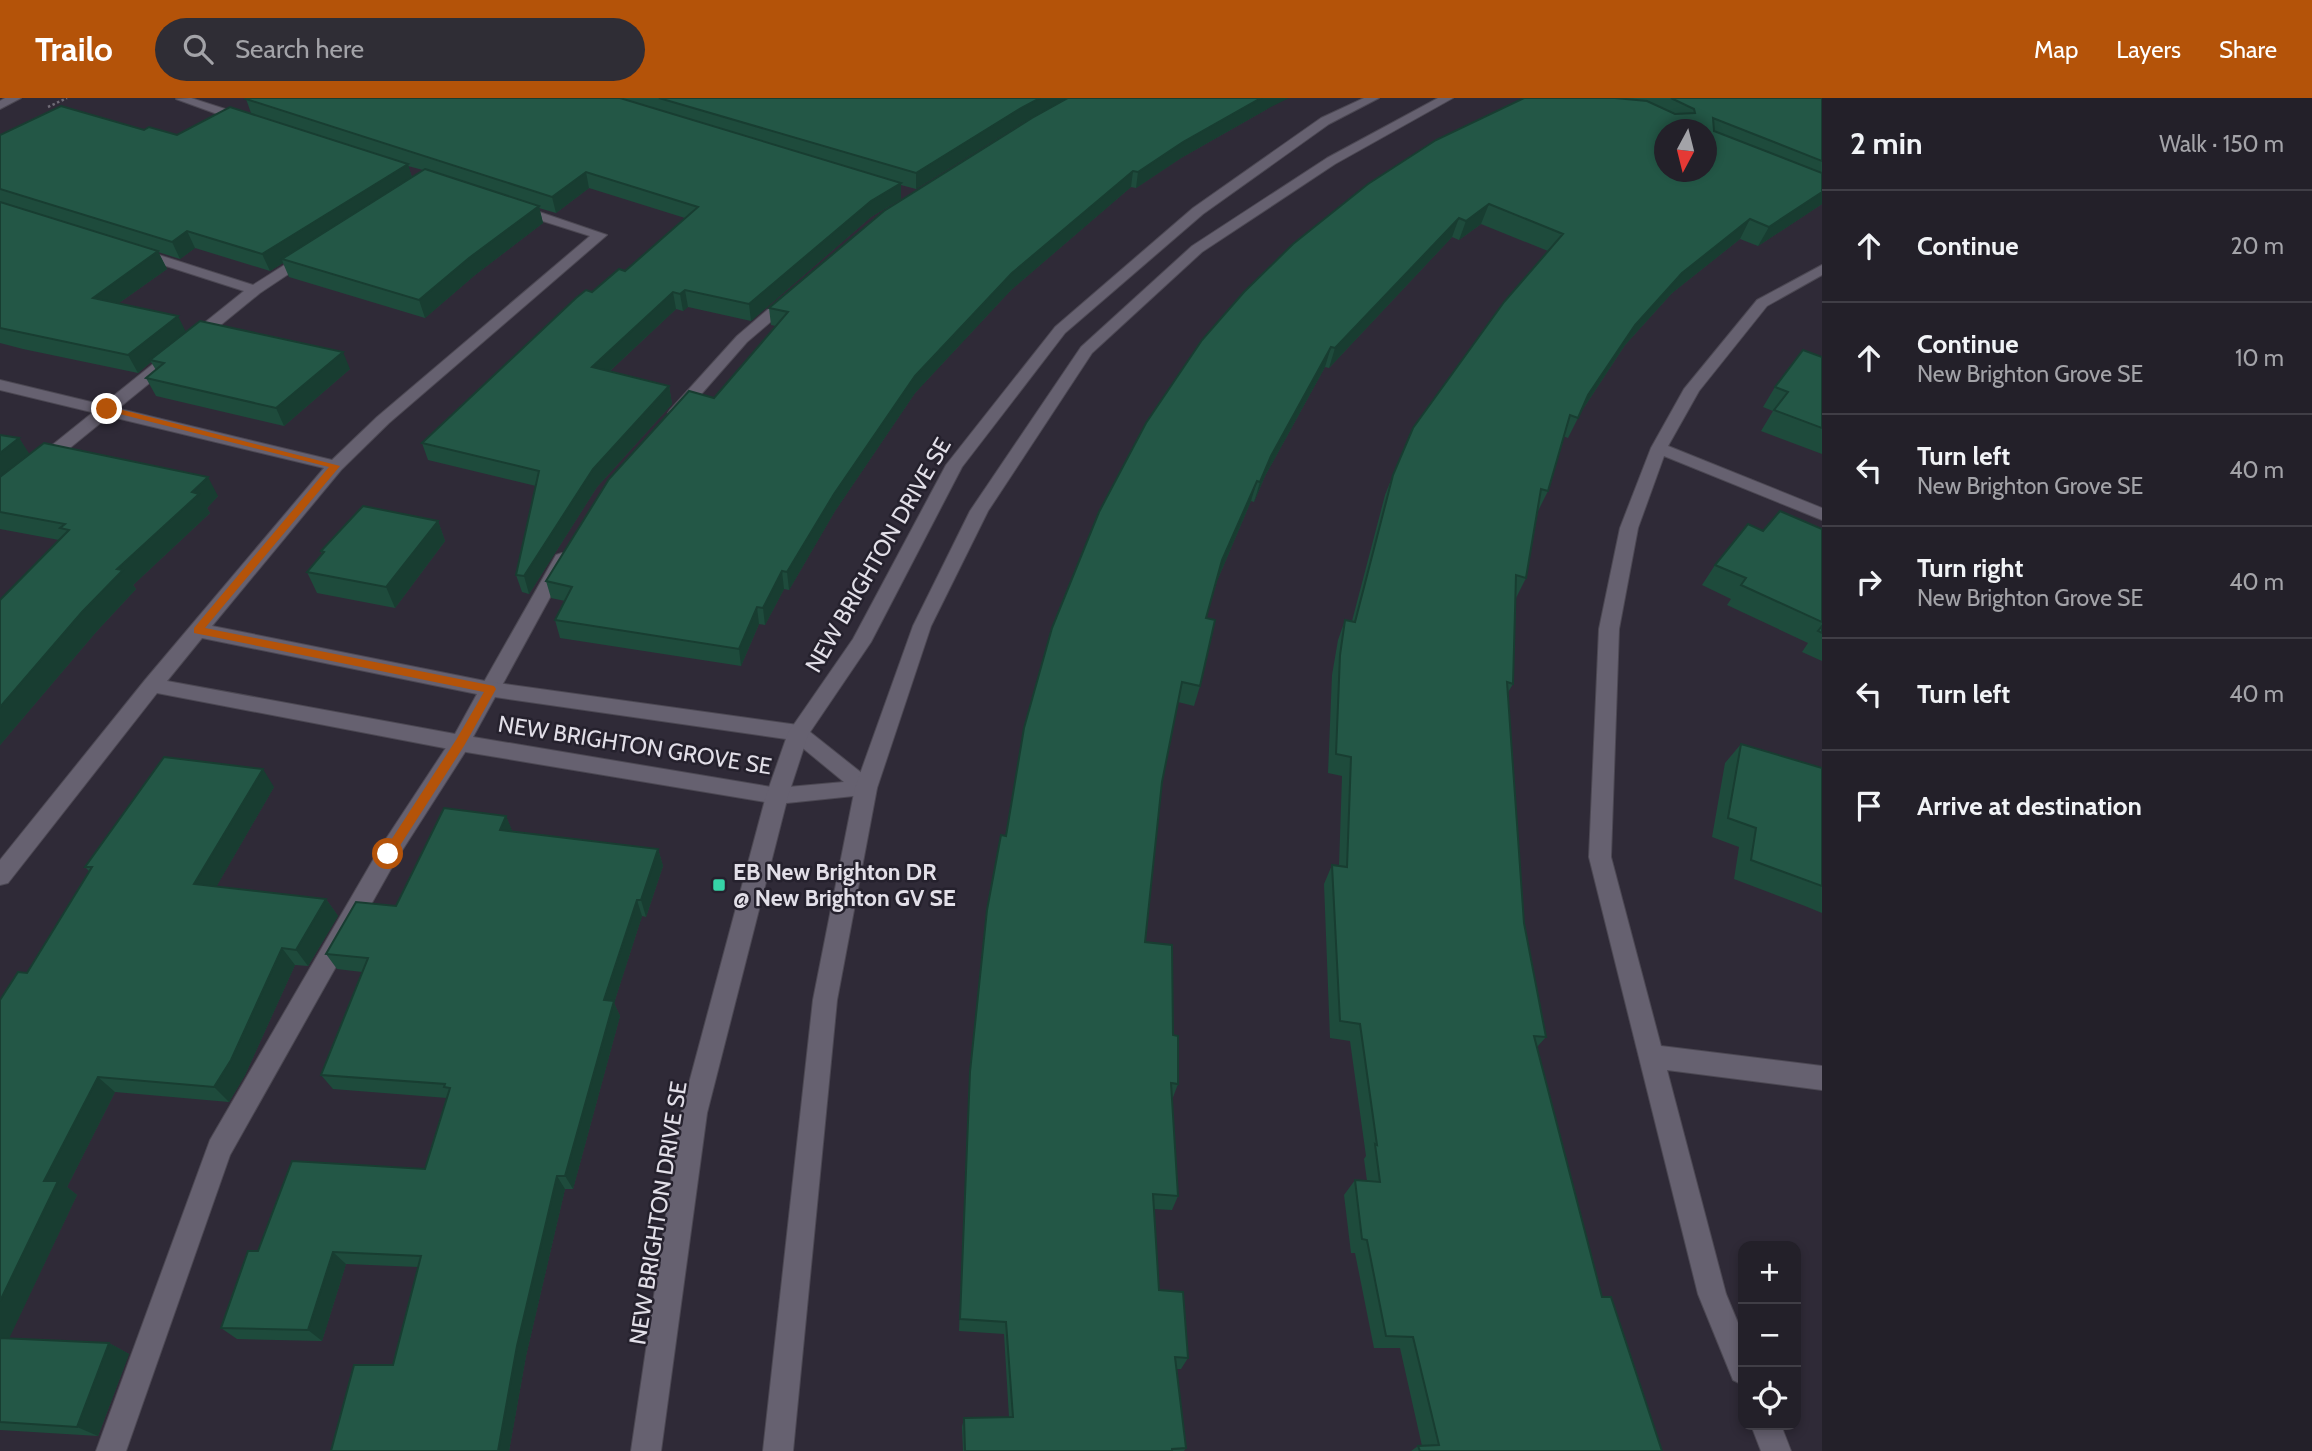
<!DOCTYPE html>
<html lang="en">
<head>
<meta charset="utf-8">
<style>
	body { margin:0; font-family:Cabin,sans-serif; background:#2f2d35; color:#f1f3f6 }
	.controls { position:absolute; right:21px; bottom:21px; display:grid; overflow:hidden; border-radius:14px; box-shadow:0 4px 10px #0003 }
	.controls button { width:63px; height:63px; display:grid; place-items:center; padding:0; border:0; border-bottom:2px solid #403e46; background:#232029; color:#f1f3f6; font:35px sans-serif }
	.compass { position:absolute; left:1654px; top:21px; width:63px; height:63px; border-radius:50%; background:#232029; box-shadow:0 4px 10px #0003; rotate:187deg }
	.stop { position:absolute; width:21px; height:21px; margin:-16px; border:5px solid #b45309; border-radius:50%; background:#fff }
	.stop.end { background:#b45309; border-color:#fff; box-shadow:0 2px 7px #0008 }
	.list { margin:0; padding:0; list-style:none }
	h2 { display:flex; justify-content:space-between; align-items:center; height:91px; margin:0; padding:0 28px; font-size:30px }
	h2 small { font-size:23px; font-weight:400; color:#a3a3a8 }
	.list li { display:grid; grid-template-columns:46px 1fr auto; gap:21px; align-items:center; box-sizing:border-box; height:112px; padding:0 28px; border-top:2px solid #403e46 }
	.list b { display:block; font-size:26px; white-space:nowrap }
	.list p { margin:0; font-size:23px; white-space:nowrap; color:#a3a3a8 }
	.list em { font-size:23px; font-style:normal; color:#a3a3a8 }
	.icon { flex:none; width:38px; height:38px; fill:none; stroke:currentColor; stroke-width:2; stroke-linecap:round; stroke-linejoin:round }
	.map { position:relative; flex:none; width:1822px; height:1353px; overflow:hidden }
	header { display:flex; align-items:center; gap:42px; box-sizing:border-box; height:98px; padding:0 35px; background:#b45309; color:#fff }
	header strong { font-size:33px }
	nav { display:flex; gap:38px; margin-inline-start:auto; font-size:24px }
	.search { width:490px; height:63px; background:#2f2d35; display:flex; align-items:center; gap:18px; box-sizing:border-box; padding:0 24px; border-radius:38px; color:#a3a3a8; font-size:26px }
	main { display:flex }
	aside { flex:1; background:#232029 }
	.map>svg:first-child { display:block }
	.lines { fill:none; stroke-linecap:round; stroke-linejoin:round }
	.lane-casing { stroke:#4c4853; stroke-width:2 }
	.street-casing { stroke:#4c4853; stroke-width:2 }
	.secondary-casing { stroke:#4c4853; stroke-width:2 }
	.path { stroke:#6f6b76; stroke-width:2.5; stroke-dasharray:2.5 2.5; stroke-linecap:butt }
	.lane { fill:#666170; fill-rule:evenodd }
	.street { fill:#666170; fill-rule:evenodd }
	.secondary { fill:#666170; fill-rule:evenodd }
	.wall { fill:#1e4b3c; fill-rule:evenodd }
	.shaded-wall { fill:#183d31 }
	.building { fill:#235746; stroke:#183d31; stroke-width:2; fill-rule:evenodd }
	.route { fill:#b45309 }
	.poi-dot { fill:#36d4a7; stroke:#25212d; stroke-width:2.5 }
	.labels { text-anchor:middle; stroke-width:5; stroke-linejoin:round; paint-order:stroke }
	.street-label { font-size:23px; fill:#e2dfe8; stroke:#25212d }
	.poi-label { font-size:23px; font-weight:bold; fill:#e2dfe8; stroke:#25212d; text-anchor:start }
</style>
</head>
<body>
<header>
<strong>Trailo</strong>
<div class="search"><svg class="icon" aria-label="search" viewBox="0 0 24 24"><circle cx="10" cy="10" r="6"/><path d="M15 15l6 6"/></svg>Search here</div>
<nav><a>Map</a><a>Layers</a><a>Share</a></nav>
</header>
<main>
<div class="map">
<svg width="1822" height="1353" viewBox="0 0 1822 1353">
	<rect width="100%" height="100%" fill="#2f2a37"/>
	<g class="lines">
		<defs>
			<g id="lane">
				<path d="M137 150 253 187 305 154H315L317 157 260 195 6 402 0 403V389L244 193 132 157V151Z"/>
				<path d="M791 195 796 196 798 199 796 202 747 244 682 318H670L668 315 670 312 737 238 786 196Z"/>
				<path d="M562 455 571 461 500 591 497 596 490 598 483 596 480 591 556 457Z"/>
				<path d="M460 637 467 639 470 645 467 651 396 762 230 1057 126 1353H96L210 1042 380 750 453 639Z"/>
			</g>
			<g id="street">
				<path d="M191 0 250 19 252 22 242 25 176 1Z"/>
				<path d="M513 105 607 137 389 325 341 372 212 528 490 584 798 627 805 630 873 684 877 690 873 696 777 706 460 653 157 595 8 785 0 787V762L145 582 324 370 0 292V282L332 362 377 319 590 138 508 112 506 109ZM202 540 477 596 455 636 167 583ZM495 599 793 642 844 684 777 690 473 639Z"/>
				<path d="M1822 167V177L1767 208 1699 293 1668 348 1822 410V422L1664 358 1638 430 1619 531 1611 759 1661 948 1822 968V992L1667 972 1726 1196 1743 1237V1287L1733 1282 1698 1196 1589 759 1599 531 1620 430 1651 350 1684 291 1757 202Z"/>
				<path d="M1751 1327H1781L1791 1353H1761Z"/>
			</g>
			<g id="secondary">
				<path d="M5 0H21L0 11V3Z"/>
				<path d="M1364 0H1379L1329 26 1203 116 1065 235 962 369 871 544 808 637 788 698 707 1015 661 1353H631L681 1015 766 698 788 635 853 541 946 367 1055 229 1193 110 1321 20Z"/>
				<path d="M1438 0H1453L1335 66 1202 154 1092 255 988 413 931 528 877 690 837 902 793 1353H763L813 902 855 690 913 528 970 413 1081 249 1192 148 1327 60Z"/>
			</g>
		</defs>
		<use href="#lane" class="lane-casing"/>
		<use href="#street" class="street-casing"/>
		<use href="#secondary" class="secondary-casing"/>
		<path class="path" d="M48 9 67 0"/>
		<use href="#lane" class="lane"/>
		<use href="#street" class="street"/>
		<use href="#secondary" class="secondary"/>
	</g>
	<g class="wall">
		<path d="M248 0H1067L1020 26 916 91 901 87V101L871 119 751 223 688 209 683 213 676 211 610 273 669 288 672 306 597 389 529 496 522 494 516 477 536 388 428 362 422 345 592 194 625 173 685 120 589 90 556 115 539 110 543 125 475 177 425 220 289 179 283 165 270 173 195 150 180 161 158 154 167 171 119 205 186 234 350 271 284 328 156 298 146 280 156 272 151 264 138 275 23 251 0 245V37L144 32 177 37 251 15 246 1ZM408 68 423 72 412 79Z"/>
		<path d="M1524 0H1822V106L1758 148 1740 141 1672 195 1625 247 1581 314 1568 340 1563 338 1548 393 1538 413 1526 480 1516 500 1513 586 1507 596 1524 825 1546 939 1537 949 1602 1199 1662 1353H1411L1418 1348H1422L1400 1250H1374L1355 1155H1351L1344 1097 1355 1082 1367 1083 1364 1061 1366 1058 1350 943 1330 940 1324 786 1332 767 1339 768 1342 678 1328 675 1332 577 1338 542 1345 522 1352 523 1385 397 1393 377 1548 153 1481 126 1459 142 1452 139 1329 270 1325 269 1265 378 1254 404 1251 403 1217 483 1206 520 1200 588 1194 608 1178 604 1162 684 1145 844 1173 937 1178 986 1172 1002 1178 1098 1172 1112 1154 1111 1159 1192 1188 1260 1181 1271H1177L1186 1350 1184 1353H963L962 1329 964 1320 1009 1319 1004 1236 959 1233 969 990 987 812 1006 738 1024 630Z"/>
		<path d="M1269 10 1181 60 1136 90 1131 89 1011 192 915 295 835 413 789 492 784 491 765 527 759 526 741 568 560 540 555 522 565 503 551 500 546 483 714 300 776 228 771 227 769 210Z"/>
		<path d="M1822 259V356L1761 333 1773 313 1763 309 1775 289Z"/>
		<path d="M0 337 19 340 29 356 218 398 207 410 210 415 133 487 136 491 96 534 0 647V502L59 442 0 431Z"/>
		<path d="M438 423 445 443 395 510 317 495 307 474 322 456 321 453Z"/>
		<path d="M1822 431V563L1802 554 1808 545 1727 507 1731 501 1702 487 1715 467 1763 433Z"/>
		<path d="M1741 646 1822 670V815L1805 808 1734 781 1739 749 1712 739 1725 665Z"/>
		<path d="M274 689 216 789 326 801 338 818 308 868 295 867 245 977 229 1004 115 994 67 1089 77 1097 9 1240 109 1245 129 1256 98 1338 0 1332V902L27 875 90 774 85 769Z"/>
		<path d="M506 718 512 733 658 751 663 768 646 819 642 818 614 905 620 918 573 1091H565L526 1258 509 1353H331L393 1267 418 1169 346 1166 322 1243 237 1241 221 1230 258 1153 425 1071 447 1000 333 991 321 977 362 874 337 871 326 856 396 808Z"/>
	</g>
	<g class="shaded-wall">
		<path d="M1040 0H1067L1020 26 916 91V75L1021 10Z"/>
		<path d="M1261 0H1289L1269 10 1181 60 1136 90 1138 74 1183 44Z"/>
		<path d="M408 66 413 83 282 161 283 165 270 173 262 156Z"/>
		<path d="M1133 73 1131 89 1011 192 915 295 835 413 789 492 787 474 834 396 915 278 1012 175Z"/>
		<path d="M586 74 589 90 556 115 552 99Z"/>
		<path d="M901 85V101L871 119 751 223 749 206 871 103Z"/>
		<path d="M1822 94V106L1758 148 1769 129Z"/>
		<path d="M1489 106 1481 126 1459 142 1466 123Z"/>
		<path d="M539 108 543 125 475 177 425 220 419 202 469 160Z"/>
		<path d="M1459 120 1452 139 1329 270 1335 250Z"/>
		<path d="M1750 121 1740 141 1672 195 1625 247 1579 317 1588 297 1635 227 1682 175Z"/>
		<path d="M187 133 195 150 180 161 172 144Z"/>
		<path d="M158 153 167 171 102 217 93 200Z"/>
		<path d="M685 192 688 209 683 213 680 196Z"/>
		<path d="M673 194 676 211 596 286 592 269Z"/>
		<path d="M178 218 187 236 150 262 151 264 138 275 128 257Z"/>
		<path d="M1331 249 1325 269 1265 378 1254 404 1260 384 1271 358Z"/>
		<path d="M343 254 350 271 284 328 276 310Z"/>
		<path d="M669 288 672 306 597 389 529 496 524 478 593 371Z"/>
		<path d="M19 340 32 360 0 386V355Z"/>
		<path d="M208 379 218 398 207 410 210 415 133 487 136 491 96 534 0 647V609L117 471Z"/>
		<path d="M1257 383 1251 403 1217 483 1222 462Z"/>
		<path d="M438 423 445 443 395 510 386 489Z"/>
		<path d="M782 473 784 491 765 527 763 510Z"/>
		<path d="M757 509 759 526 741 568 739 551Z"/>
		<path d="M263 671 274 689 208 803 194 786Z"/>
		<path d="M506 718 513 735 500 732Z"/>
		<path d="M658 751 663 768 646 819 641 802Z"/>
		<path d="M326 801 338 818 308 868 296 852Z"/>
		<path d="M637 802 642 818 614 905 620 918 573 1091 565 1078 604 902Z"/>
		<path d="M282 850 295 867 245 977 229 1004 214 989Z"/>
		<path d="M98 979 115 994 67 1089 77 1097 5 1249 0 1247V1203L44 1083Z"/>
		<path d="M557 1078 565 1091 526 1258 509 1353H498L517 1248Z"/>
		<path d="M333 1154 346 1166 322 1243 308 1232Z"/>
		<path d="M109 1245 129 1256 98 1338 77 1329Z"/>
	</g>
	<g class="building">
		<path d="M248 0H620L901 85 871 103 749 206 685 192 680 196 673 194 592 269 669 288 593 371 524 478 516 477 539 373 422 345 576 200 586 192 592 194 619 171 625 173 698 109 586 74 552 99 246 1Z"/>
		<path d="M659 0H1040L1021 10 916 75Z"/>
		<path d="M1068 0H1261L1183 44 1138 74 1133 73 1012 175 915 278 834 396 787 474 782 473 763 510 757 509 739 551 555 522 572 489 546 483 609 381 689 293 714 300 788 214 769 210 884 113 1032 20Z"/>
		<path d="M1524 0H1615L1647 3 1675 16 1695 15 1694 11 1671 0H1822V63L1713 20 1714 33 1822 75V94L1769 129 1750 121 1682 175 1635 227 1588 297 1578 320 1570 317 1548 393 1541 391 1526 480 1516 477 1513 586 1507 584 1524 825 1546 939 1534 938 1602 1199H1611L1662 1353H1420L1418 1348 1439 1347 1413 1239 1386 1238 1367 1142 1362 1141 1355 1082 1380 1084 1375 1046 1377 1047 1360 926 1340 923 1332 767 1347 769 1351 659 1336 656 1340 557 1345 522 1355 524 1393 377 1413 330 1504 204 1563 136 1489 106 1466 123 1459 120 1335 250 1331 249 1271 358 1260 384 1257 383 1222 462 1206 520 1215 522 1200 588 1182 584 1162 684 1145 844 1172 847 1173 937 1178 938V986L1171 985 1178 1098 1153 1096 1159 1192 1183 1194 1188 1260 1175 1259 1186 1350 1172 1351V1353H965L964 1320 1013 1319 1006 1224 960 1221 970 974 987 812 1001 737 1006 738 1024 630 1052 530 1099 414 1146 325 1202 242 1244 194 1293 146 1368 86 1436 42ZM1664 32H1706V74H1664Z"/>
		<path d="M61 8 144 32 149 29 177 37 230 9 408 66 262 156 187 133 172 144 0 91V37Z"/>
		<path d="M425 71 539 108 469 160 419 202 282 161Z"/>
		<path d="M0 104 158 153 93 200 178 218 128 257 0 230Z"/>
		<path d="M200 223 343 254 276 310 146 280 164 265 150 262Z"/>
		<path d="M1803 252 1822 259V330L1774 312 1788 294 1775 289Z"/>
		<path d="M0 337 19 340 0 355Z"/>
		<path d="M44 345 208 379 192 394 199 396 117 471 123 472 82 514 0 609V502L69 432 60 430 65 426 0 414V379Z"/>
		<path d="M363 408 438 423 386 489 307 474 324 454 321 453Z"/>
		<path d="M1780 413 1822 431V524L1741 487 1746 480 1715 467 1748 426 1763 433Z"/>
		<path d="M1822 528V535L1818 533Z"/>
		<path d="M1741 646 1822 670V788L1751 762 1756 730 1728 720Z"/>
		<path d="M164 659 263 671 194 786 326 801 296 852 282 850 231 962 214 989 98 979 44 1083H58L0 1203V902L18 874 27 875 92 769H85Z"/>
		<path d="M444 710 506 718 500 732 658 751 641 802H637L604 902 614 903 565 1078H557L517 1248 498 1353H331L354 1267H393L421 1158 333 1154 308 1232 221 1230 248 1153H258L292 1063 425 1071 450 990 444 989 445 986 321 977 368 860 326 856 356 804 396 808Z"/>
		<path d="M0 1240 109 1245 77 1329 0 1324Z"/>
	</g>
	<path class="route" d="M107 308 340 368 205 530 494 588 496 591 464 648 392 760 388 761 382 756 456 642 484 594 194 535V530L329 369 104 312Z"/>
	<rect class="poi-dot" x="712" y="780" width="14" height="14" rx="3.5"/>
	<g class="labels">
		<g class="street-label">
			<text transform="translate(878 457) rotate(-60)" y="8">NEW BRIGHTON DRIVE SE</text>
			<text transform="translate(635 647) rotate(9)" y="8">NEW BRIGHTON GROVE SE</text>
			<text transform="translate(658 1115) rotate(-81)" y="8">NEW BRIGHTON DRIVE SE</text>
		</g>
		<g class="poi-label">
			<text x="733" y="782">EB New Brighton DR<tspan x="733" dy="26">@ New Brighton GV SE</tspan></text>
		</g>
	</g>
</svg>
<div class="controls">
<button>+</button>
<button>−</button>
<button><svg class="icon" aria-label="locate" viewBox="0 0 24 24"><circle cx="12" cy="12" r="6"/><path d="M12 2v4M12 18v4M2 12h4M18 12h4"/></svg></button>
</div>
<svg class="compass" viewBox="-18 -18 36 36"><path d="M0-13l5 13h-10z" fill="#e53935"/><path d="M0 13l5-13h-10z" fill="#a3a3a8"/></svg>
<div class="stop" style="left:388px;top:756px"></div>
<div class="stop end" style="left:107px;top:311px"></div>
</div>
<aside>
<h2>2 min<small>Walk · 150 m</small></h2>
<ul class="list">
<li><svg class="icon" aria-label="ahead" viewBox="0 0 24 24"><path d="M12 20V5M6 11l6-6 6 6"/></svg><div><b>Continue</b></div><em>20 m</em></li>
<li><svg class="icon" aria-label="ahead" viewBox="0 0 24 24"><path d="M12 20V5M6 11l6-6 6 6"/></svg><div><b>Continue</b><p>New Brighton Grove SE</p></div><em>10 m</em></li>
<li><svg class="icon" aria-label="left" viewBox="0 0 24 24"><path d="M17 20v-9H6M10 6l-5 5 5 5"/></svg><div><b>Turn left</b><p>New Brighton Grove SE</p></div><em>40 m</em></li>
<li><svg class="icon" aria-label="right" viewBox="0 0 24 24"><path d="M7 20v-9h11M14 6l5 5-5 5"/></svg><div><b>Turn right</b><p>New Brighton Grove SE</p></div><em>40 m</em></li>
<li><svg class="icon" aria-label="left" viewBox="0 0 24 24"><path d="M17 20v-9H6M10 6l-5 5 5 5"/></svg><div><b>Turn left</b></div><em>40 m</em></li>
<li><svg class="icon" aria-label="arrive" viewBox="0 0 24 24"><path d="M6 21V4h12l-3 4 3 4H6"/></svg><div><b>Arrive at destination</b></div></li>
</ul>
</aside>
</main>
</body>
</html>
